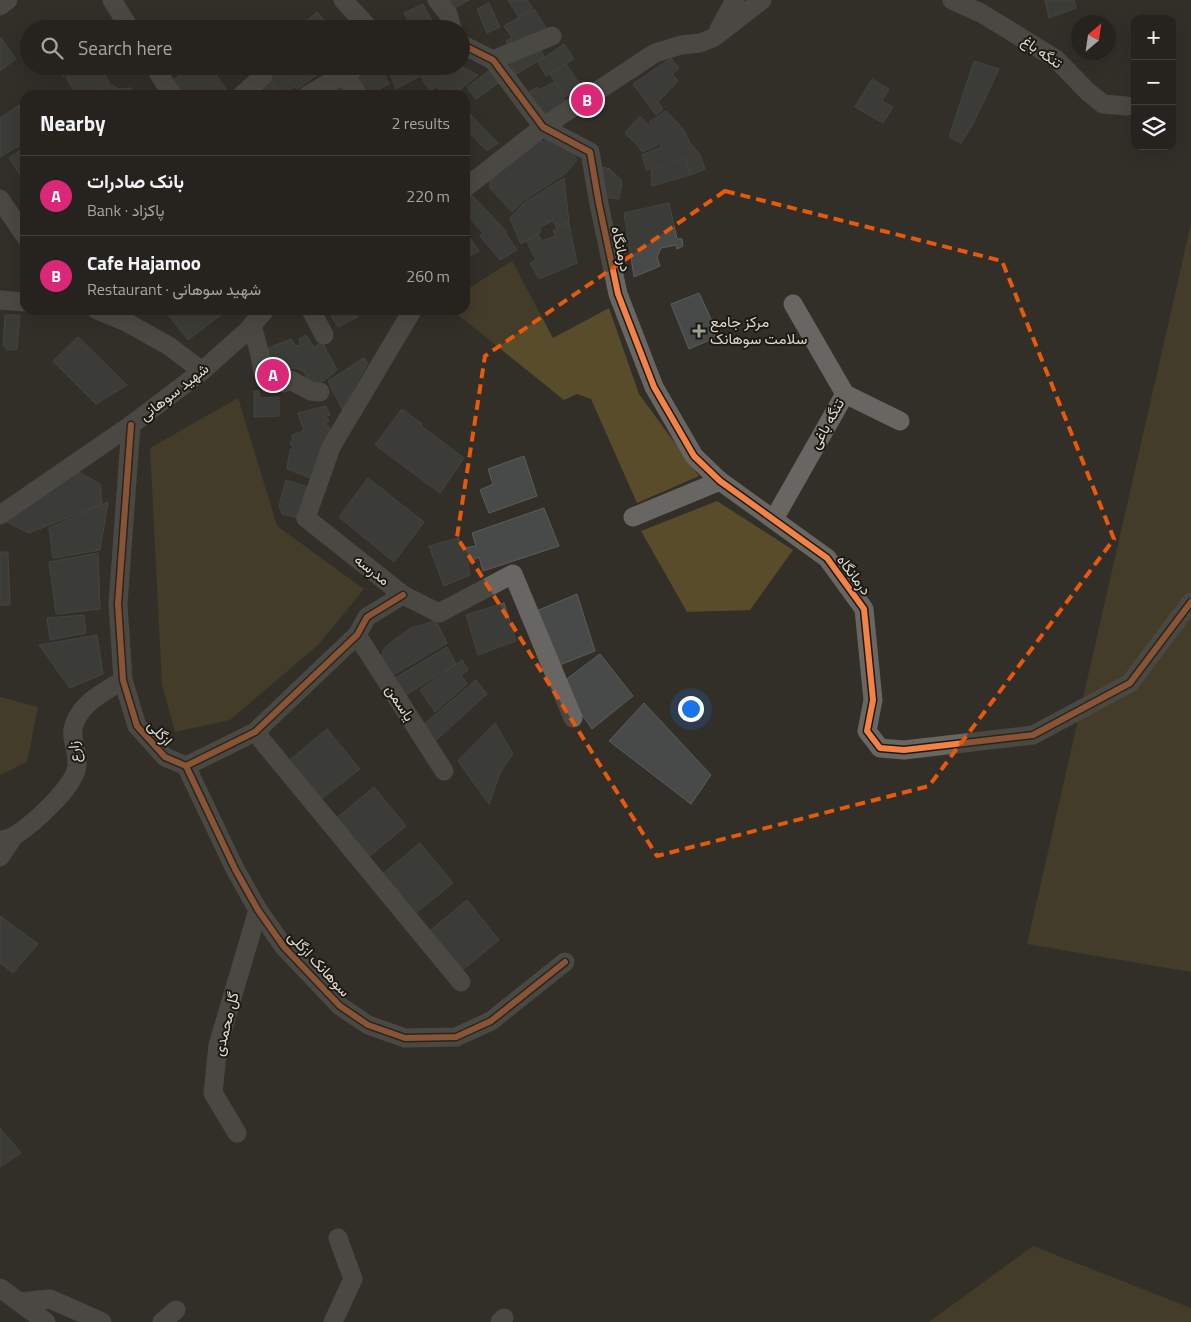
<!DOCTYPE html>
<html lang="en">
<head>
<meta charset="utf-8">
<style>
	body { margin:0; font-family:"Titillium Web",Vazirmatn,sans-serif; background:#322f2b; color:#f1f3f6 }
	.controls { position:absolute; right:15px; top:15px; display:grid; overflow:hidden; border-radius:10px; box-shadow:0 5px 20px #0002 }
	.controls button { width:45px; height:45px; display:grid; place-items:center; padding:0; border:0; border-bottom:1px solid #42403c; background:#26231e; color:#f1f3f6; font:25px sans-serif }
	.compass { position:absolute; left:1071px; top:15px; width:45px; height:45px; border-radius:50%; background:#26231e; box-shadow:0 5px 20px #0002; rotate:29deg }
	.you { position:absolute; left:690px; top:708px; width:18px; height:18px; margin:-12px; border:4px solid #fff; border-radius:50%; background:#1a73e8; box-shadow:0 0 0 8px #1a73e833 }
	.badge { display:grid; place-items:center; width:32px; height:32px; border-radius:50%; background:#db2777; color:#fff; font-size:16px; font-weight:700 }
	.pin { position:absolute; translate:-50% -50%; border:2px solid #fff; box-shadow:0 1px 5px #0006 }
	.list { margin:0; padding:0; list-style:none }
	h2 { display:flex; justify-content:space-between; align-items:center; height:65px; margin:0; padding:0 20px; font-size:21px }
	h2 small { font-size:16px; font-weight:400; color:#a4a4a4 }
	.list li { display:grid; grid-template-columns:32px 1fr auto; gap:15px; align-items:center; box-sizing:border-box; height:80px; padding:0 20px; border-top:1px solid #42403c }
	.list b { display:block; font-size:19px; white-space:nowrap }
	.list p { margin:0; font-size:16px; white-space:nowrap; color:#a4a4a4 }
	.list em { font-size:16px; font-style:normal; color:#a4a4a4 }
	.icon { flex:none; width:28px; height:28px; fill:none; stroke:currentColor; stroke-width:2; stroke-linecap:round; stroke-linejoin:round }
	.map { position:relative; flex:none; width:1191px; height:1322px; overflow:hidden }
	.search { position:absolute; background:#26231e; box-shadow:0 5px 20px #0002; left:20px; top:20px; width:450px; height:55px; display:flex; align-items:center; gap:12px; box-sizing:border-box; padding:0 18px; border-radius:28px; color:#a4a4a4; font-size:19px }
	.panel { position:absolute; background:#26231e; box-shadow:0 5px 20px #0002; left:20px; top:90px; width:450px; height:225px; border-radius:15px }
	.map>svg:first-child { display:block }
	.green { fill:#594c2b }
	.building { fill:#484a49; stroke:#5b5d5c }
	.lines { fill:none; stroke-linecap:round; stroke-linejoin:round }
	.minor { stroke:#686662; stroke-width:19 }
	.cycleway-casing { stroke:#1c1a13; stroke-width:9 }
	.cycleway { stroke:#f48246; stroke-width:6 }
	.marked { fill:none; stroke:#e8590c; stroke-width:4; stroke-dasharray:10 6; stroke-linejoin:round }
	.poi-dot { fill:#a19e95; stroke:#1c1a13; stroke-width:2 }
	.labels { text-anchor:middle; stroke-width:4; stroke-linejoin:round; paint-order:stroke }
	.street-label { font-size:15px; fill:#ddd9d0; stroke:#1c1a13 }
	.poi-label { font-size:15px; fill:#ddd9d0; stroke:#1c1a13; text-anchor:start }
</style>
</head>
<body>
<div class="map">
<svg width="1191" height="1322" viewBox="0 0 1191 1322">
	<rect width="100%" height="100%" fill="#322f28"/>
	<g class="green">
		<path d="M1191 224V972L1027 944Z"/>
		<path d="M512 261 553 338 609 308 639 394 699 476 637 503 591 399 577 394 564 400 452 310H465V293L469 288Z"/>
		<path d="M238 398 277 526 364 589 318 645 230 720 175 732 162 684 150 448Z"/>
		<path d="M717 501 793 550 750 610 687 612 641 531Z"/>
		<path d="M0 697 38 707 27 762 0 775Z"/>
		<path d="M1033 1246 1191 1308V1322H929Z"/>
	</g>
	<g class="building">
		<path d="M442 0H469L451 10Z"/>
		<path d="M508 0H527L532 8 519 18Z"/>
		<path d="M1045 0H1074L1076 8 1049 18Z"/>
		<path d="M489 3 500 27 487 33 477 9Z"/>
		<path d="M423 4 435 26 429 29H413L404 13Z"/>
		<path d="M534 9 548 31 512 50 506 41 512 38 504 26Z"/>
		<path d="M317 12 332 29H307L303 24Z"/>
		<path d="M205 20 211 29H193Z"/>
		<path d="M1 38 16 59 0 71V39Z"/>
		<path d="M564 44 574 59 546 76 538 62Z"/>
		<path d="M537 45 545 57 516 74 508 62Z"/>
		<path d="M671 58 679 68 672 74 678 81 658 102 663 109 656 115 633 84Z"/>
		<path d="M974 61 999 69 973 124 961 143 949 137Z"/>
		<path d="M566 64 582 87 565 97 550 74Z"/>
		<path d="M56 66H80L63 76Z"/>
		<path d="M84 66H100L110 84 93 95H76L66 77Z"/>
		<path d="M193 66H210L230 95H174L167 84Z"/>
		<path d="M272 66H275L294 87 283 95 263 74Z"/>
		<path d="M279 66H327L328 67 297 89 277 68Z"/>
		<path d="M364 66 367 73 380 67 389 84 368 95H361L347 74Z"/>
		<path d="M387 66H415L420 76 396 89Z"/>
		<path d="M423 66H460L478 75 453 95H443L437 86 430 91 421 77 427 71Z"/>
		<path d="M493 68 503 80 476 99 467 87Z"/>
		<path d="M265 78 282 95H247Z"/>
		<path d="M872 79 889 89 882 101 893 107 883 123 855 107Z"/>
		<path d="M554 82 566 102 544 116 528 93 537 87 539 90Z"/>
		<path d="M111 85 119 89 131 88 135 95H96Z"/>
		<path d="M340 85 346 95H322Z"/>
		<path d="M25 101V142L0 157V118Z"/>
		<path d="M666 111 684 130 690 143 700 155 705 169 691 175 686 157 646 170 642 155 661 147 649 122Z"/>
		<path d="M470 114 498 143 487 151 465 128V118Z"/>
		<path d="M640 116 649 126 658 145 642 152 639 147 625 133Z"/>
		<path d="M551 135 564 140 577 160 566 173 523 201 512 212 490 188V179L513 163 512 160 540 139 543 142Z"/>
		<path d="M25 147V178L23 179 9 158Z"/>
		<path d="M685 159 690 175 652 186 651 170Z"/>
		<path d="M601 167 610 169 622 181 619 199 601 197Z"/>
		<path d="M564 178 569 222 556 227 553 221 539 227 541 232 521 244 510 218 524 203Z"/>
		<path d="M470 193 506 231V234L517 250 500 260 480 236 483 233 465 213V197Z"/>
		<path d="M669 203 677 239H682L683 246 677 249 676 245 661 248 657 257 660 266 634 277 624 213Z"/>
		<path d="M569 223 577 263 539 279 530 263 536 260 527 242 538 234 542 241 555 236 553 230Z"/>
		<path d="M465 231 479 251 465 259Z"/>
		<path d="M699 293 719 336 689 349 671 304Z"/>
		<path d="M169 310H227L188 340 167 313Z"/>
		<path d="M328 310H354L358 317 338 327Z"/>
		<path d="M5 315H20L17 349 7 350 3 345Z"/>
		<path d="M306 335 314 347 322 342 337 370 325 380 311 386 304 371 296 368 270 371 268 348 291 339 296 346 301 345 299 339Z"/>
		<path d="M78 337 127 385 96 404 53 361Z"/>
		<path d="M364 358 368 363 342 409 328 381Z"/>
		<path d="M254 391H259L260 398 279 397V416L254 417Z"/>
		<path d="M326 406 330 415 326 416 329 421 324 424 334 430 313 479 287 469 290 449 294 450 290 442 293 441 292 435 304 431 298 413Z"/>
		<path d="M402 409 422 424 420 425 464 458 440 493 375 445Z"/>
		<path d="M524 456 537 496 489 513 480 490 493 484 488 469Z"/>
		<path d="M75 470 100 484 102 504 29 533 1 519Z"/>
		<path d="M368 478 424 522 394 562 339 517Z"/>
		<path d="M286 480 309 487 298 518 282 514 279 506Z"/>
		<path d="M108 502 100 550 53 558 49 528Z"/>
		<path d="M544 508 559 546 483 571 479 557 468 564 470 575 444 586 429 546 458 538 464 548 476 546 472 533Z"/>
		<path d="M0 552H8L10 605H0Z"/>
		<path d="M98 553 100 609 56 614 49 562Z"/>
		<path d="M577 594 595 651 547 670 534 612Z"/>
		<path d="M504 603 516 641 478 655 466 615Z"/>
		<path d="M84 615 86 633 50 640 47 618Z"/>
		<path d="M436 621 447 643 392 676 382 658 383 650 390 643 411 628Z"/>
		<path d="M97 635 103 674 70 688 39 645Z"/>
		<path d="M447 647 456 664 406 695 395 678Z"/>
		<path d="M600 654 633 696 592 729 560 684Z"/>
		<path d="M462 660 468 670 461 675 467 684 435 712 420 690Z"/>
		<path d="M476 680 487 694 434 742 422 726Z"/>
		<path d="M644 703 711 775 691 804 609 741Z"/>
		<path d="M495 723 513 754 501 771 489 804 458 761Z"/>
		<path d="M327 729 360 769 316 803 285 764Z"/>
		<path d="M374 787 406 826 364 861 333 821Z"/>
		<path d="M420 843 453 883 412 916 379 877Z"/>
		<path d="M467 900 499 940 459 973 426 934Z"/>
		<path d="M0 916 38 944 13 973 0 963Z"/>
		<path d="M0 1128 21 1153 0 1167Z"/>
	</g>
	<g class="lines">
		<g class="minor">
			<path d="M112 0 130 29"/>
			<path d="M343 0 370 29"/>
			<path d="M437 0 448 14 452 29"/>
			<path d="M952 0 981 13 1056 59 1088 92 1103 104 1127 106"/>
			<path d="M0 6 8 0"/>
			<path d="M719 29 735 0"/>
			<path d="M461 44 493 60 543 127 590 152 599 204 618 294 654 387 694 456 720 481 827 558 864 609 873 700 867 731 880 748 904 750 1033 735 1130 683 1191 602"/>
			<path d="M493 60 552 36"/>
			<path d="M154 66 172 95"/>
			<path d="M345 74 358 95"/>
			<path d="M242 95 263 76 257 66"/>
			<path d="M308 95 358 66"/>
			<path d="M465 188 543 127 655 53 681 45 700 43 713 38 762 0"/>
			<path d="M0 199 25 236"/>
			<path d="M0 300 25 302"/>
			<path d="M793 304 845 394"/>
			<path d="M97 310 126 322 169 346 202 371"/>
			<path d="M311 310 324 335"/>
			<path d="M411 310 412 311 331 447 306 518 403 595 439 613 513 574 573 718"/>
			<path d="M252 325 260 355 263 373 284 383 290 380 311 391 320 392"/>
			<path d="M845 394 900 421"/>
			<path d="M131 425 118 604 123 680 137 726 165 757 186 766 255 732 357 635 367 617 403 595"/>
			<path d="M0 515 131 425 202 371 248 330 265 310"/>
			<path d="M633 517 720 481"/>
			<path d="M774 519 845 394"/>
			<path d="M357 635 444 771"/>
			<path d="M255 732 461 982"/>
			<path d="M186 766 235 869 258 910 284 947 340 1006 368 1025 405 1038 456 1037 491 1021 565 962"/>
			<path d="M0 841C5 839 10 838 14 836 32 825 76 786 77 765 78 744 65 735 80 713 90 698 108 690 123 680"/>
			<path d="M0 857 14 836"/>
			<path d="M237 1133 213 1093 218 1045 258 910"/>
			<path d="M0 1288 46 1322"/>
			<path d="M19 1302 50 1299 102 1322"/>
			<path d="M162 1322 176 1310"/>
			<path d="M333 1322 353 1279 338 1238"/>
			<path d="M500 1322 504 1318"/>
		</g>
		<defs>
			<g id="cycleway">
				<path d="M461 44 493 60 543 127 590 152 599 204 618 294 654 387 694 456 720 481 827 558 864 609 873 700 867 731 880 748 904 750 1033 735 1130 683 1191 602"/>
				<path d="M131 425 118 604 123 680 137 726 165 757 186 766 255 732 357 635 367 617 403 595"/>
				<path d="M186 766 235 869 258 910 284 947 340 1006 368 1025 405 1038 456 1037 491 1021 565 962"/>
			</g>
		</defs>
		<use href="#cycleway" class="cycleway-casing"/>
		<use href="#cycleway" class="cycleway"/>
	</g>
	<path d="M0 0H1191V1322H0ZM725 191 1002 261 1114 539 929 786 657 856 457 537 485 356Z" fill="#322f28" fill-opacity=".55" fill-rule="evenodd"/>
	<path class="marked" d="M725 191 1002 261 1114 539 929 786 657 856 457 537 485 356Z"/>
	<path class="poi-dot" d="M696.5 323.5h5v5h5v5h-5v5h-5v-5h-5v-5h5z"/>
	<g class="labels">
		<g class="street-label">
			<text transform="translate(1042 52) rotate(35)" y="5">تنگه باغ</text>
			<text transform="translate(621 249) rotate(78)" y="5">درمانگاه</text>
			<text transform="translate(174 392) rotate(-38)" y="5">شهید سوهانی</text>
			<text transform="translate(827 424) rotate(-61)" y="5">تنگه باغی</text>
			<text transform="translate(372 570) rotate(38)" y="5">مدرسه</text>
			<text transform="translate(854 575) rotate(53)" y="5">درمانگاه</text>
			<text transform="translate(400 703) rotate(57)" y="5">یاسمن</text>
			<text transform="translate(160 733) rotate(48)" y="5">ازگلی</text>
			<text transform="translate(74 752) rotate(-95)" y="5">زارع</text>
			<text transform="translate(319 964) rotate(47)" y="5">سوهانک ازگلی</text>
			<text transform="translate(226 1024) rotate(-76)" y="5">گل محمدی</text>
		</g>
		<g class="poi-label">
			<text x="710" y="327">مرکز جامع<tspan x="710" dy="17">سلامت سوهانک</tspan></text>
		</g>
	</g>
</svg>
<div class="controls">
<button>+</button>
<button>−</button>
<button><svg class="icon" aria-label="layers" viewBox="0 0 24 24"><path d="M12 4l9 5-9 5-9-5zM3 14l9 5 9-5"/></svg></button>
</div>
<svg class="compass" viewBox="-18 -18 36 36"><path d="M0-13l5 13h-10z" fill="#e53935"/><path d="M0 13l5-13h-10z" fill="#a4a4a4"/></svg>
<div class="you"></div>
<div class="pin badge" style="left:273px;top:375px">A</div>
<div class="pin badge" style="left:587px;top:100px">B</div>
<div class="search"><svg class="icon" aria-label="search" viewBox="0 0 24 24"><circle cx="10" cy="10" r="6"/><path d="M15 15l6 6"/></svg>Search here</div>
<section class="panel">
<h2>Nearby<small>2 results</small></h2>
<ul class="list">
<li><span class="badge">A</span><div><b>بانک صادرات</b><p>Bank · پاکزاد</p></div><em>220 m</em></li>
<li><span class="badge">B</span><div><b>Cafe Hajamoo</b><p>Restaurant · شهید سوهانی</p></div><em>260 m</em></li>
</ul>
</section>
</div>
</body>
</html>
